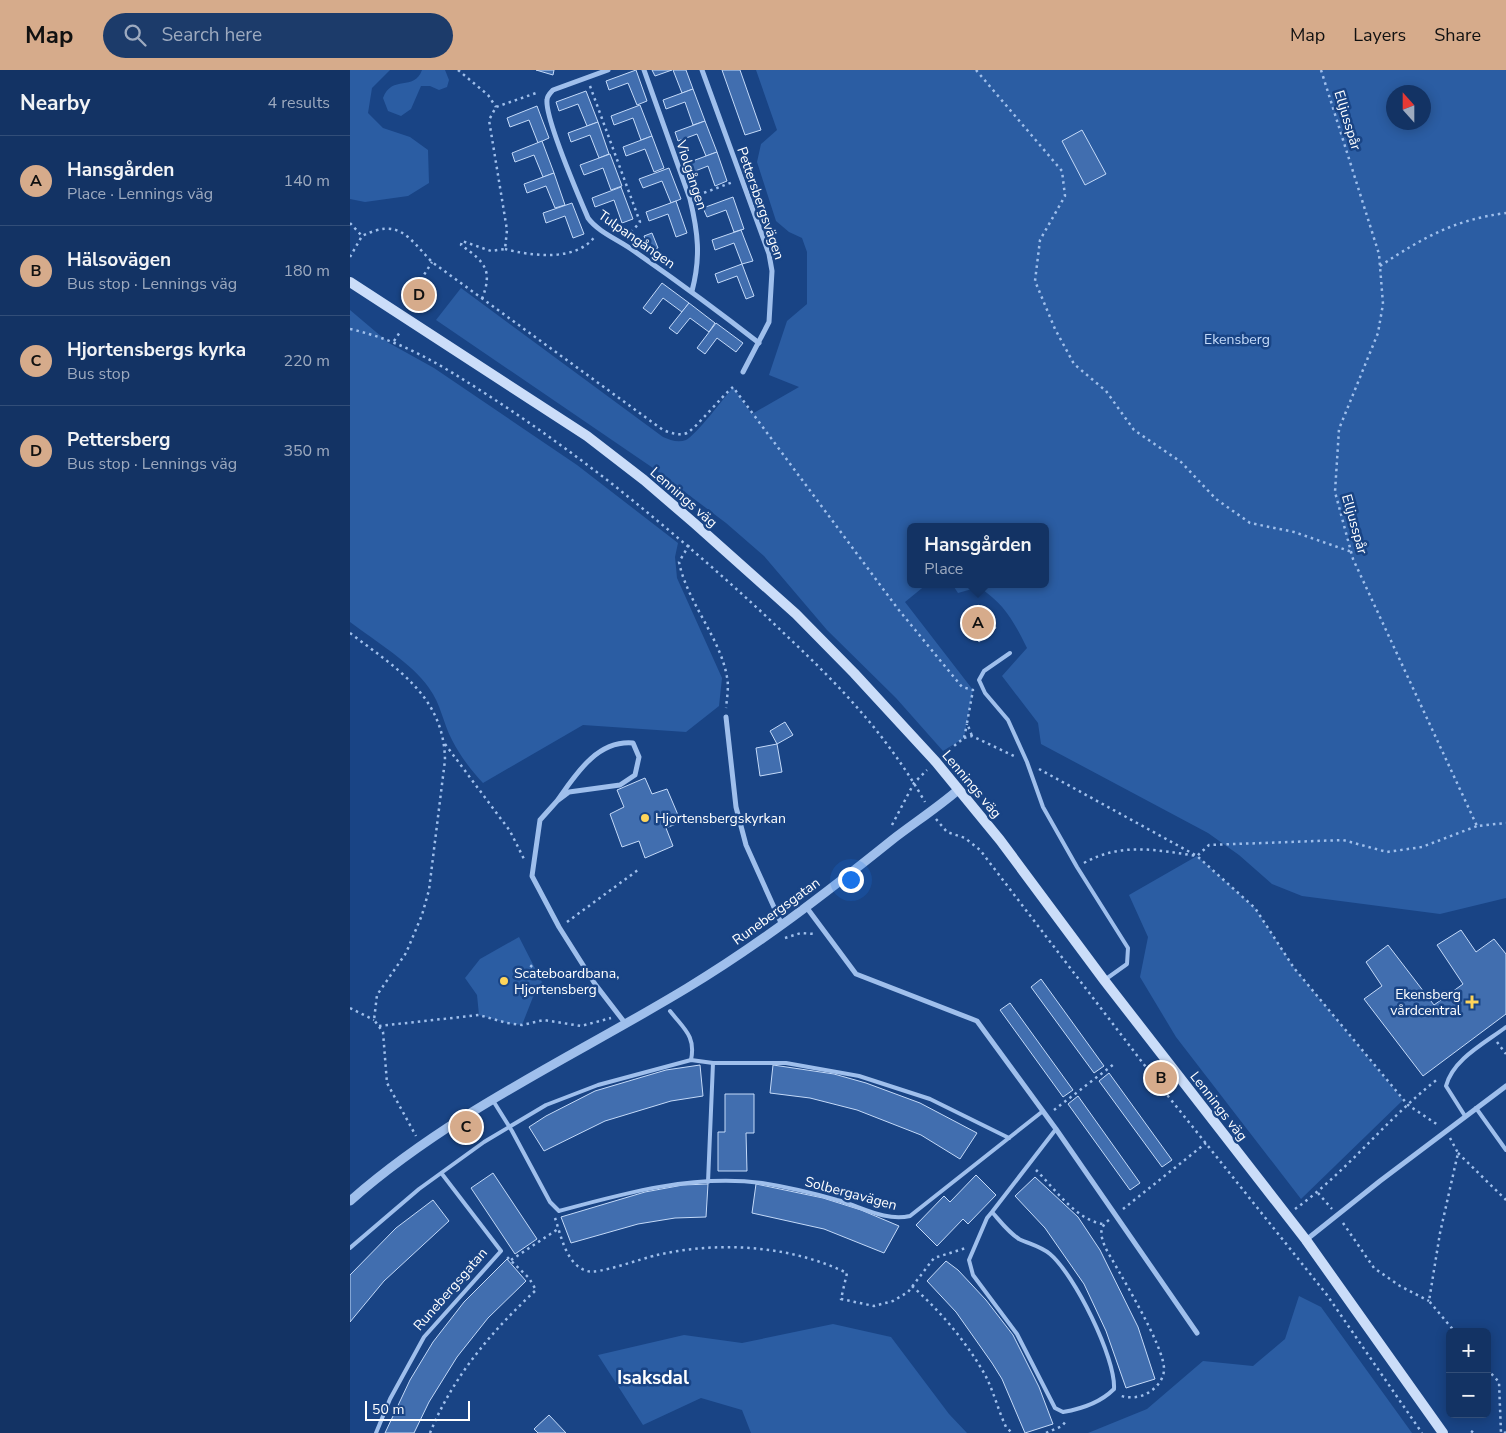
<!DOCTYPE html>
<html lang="en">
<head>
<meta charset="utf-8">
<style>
	body { margin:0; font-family:"Nunito Sans",sans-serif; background:#1c3b6a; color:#f1f3f6 }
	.controls { position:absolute; right:15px; bottom:15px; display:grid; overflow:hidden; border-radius:8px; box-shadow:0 2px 12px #0003 }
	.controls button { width:45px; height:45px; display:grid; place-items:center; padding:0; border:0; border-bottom:1px solid #324e78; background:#133364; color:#f1f3f6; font:25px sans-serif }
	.compass { position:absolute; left:1036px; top:15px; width:45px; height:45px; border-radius:50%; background:#133364; box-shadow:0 2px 12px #0003; rotate:339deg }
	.scale { position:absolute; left:15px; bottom:12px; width:105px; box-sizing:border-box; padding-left:5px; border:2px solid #fff; border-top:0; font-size:14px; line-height:18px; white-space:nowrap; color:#fff; -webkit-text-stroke:4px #194485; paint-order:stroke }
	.you { position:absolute; left:500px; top:809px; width:18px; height:18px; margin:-12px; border:4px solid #fff; border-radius:50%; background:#1a73e8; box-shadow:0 0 0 8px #1a73e833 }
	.badge { display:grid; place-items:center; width:32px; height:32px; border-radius:50%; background:#d6ab8b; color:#111; font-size:16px; font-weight:700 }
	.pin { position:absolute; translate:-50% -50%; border:2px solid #fff; box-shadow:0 1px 5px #0006 }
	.popup { position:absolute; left:557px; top:453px; width:142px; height:65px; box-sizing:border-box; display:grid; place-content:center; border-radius:8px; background:#133364; filter:drop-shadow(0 1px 4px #0005); font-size:16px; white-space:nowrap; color:#9daabf }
	.popup b { font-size:19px; color:#f1f3f6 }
	.popup::after { content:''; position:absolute; left:50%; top:100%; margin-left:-10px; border:10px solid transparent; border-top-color:#133364 }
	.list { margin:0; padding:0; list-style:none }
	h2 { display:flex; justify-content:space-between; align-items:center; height:65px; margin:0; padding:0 20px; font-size:21px }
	h2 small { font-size:16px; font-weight:400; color:#9daabf }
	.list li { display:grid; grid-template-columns:32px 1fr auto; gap:15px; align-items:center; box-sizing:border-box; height:90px; padding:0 20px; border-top:1px solid #324e78 }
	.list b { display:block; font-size:19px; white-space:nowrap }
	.list p { margin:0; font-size:16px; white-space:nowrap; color:#9daabf }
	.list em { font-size:16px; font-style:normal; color:#9daabf }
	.icon { flex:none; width:28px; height:28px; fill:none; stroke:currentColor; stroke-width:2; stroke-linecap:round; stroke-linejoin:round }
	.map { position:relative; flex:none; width:1156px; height:1363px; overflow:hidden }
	header { display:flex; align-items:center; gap:30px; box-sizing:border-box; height:70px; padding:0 25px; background:#d6ab8b; color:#111 }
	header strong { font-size:24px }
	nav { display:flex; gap:28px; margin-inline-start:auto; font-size:18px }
	.search { width:350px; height:45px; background:#1c3b6a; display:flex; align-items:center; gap:12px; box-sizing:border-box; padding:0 18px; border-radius:28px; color:#9daabf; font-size:19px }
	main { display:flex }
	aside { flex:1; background:#133364 }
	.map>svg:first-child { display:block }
	.green { fill:#2b5da3; fill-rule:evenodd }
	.building { fill:#416eaf; stroke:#c4daf9 }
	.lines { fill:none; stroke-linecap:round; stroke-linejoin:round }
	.path { stroke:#9fbfec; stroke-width:2.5; stroke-dasharray:2.5 4; stroke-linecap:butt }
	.service { stroke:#9fbfec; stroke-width:4 }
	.minor { stroke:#9fbfec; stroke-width:5 }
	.tertiary { stroke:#9fbfec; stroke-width:9 }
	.secondary { stroke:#cbddf9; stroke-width:10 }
	.poi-dot { fill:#ffd55a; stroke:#194485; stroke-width:2 }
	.labels { text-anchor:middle; stroke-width:5; stroke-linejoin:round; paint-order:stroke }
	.street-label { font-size:14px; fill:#fff; stroke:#194485 }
	.park-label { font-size:14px; fill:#c4daf9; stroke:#194485 }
	.poi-label { font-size:14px; fill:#fff; stroke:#194485; text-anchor:start }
	.district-label { font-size:19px; font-weight:bold; fill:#fff; stroke:#194485 }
</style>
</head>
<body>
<header>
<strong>Map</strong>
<div class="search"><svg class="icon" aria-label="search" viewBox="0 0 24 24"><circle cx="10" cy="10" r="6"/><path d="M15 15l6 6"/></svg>Search here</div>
<nav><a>Map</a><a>Layers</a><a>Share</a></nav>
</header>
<main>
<aside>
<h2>Nearby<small>4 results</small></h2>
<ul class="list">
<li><span class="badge">A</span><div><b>Hansgården</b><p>Place · Lennings väg</p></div><em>140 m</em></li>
<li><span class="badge">B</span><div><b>Hälsovägen</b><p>Bus stop · Lennings väg</p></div><em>180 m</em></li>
<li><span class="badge">C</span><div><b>Hjortensbergs kyrka</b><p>Bus stop</p></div><em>220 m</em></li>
<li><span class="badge">D</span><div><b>Pettersberg</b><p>Bus stop · Lennings väg</p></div><em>350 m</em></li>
</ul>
</aside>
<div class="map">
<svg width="1156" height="1363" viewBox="0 0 1156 1363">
	<rect width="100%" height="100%" fill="#194485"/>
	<g class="green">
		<path d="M0 0H40L22 18 18 43 33 58 60 67 78 80 79 113 58 126 15 132 0 129Z"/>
		<path d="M72 0H95L99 10 97 17 89 20 80 16H71L61 39 51 46 38 41 33 28C42 4 64 22 72 0Z"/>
		<path d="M406 0H1156V828L1090 844 952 826 922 814 889 785 858 763 691 674 688 653 652 606 677 578C663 550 655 535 629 517L608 523 602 514H696V457H560V514H577L555 532 623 620 614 668 593 681 546 628 477 560 414 486 376 453 303 398 86 250 111 218 313 367C320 370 328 373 336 370 346 365 375 327 383 317L402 344 449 317 419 305 437 251 457 234V182L452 168 439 162 426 151 407 92 411 74 427 60ZM1044 22H1074V52H1044Z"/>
		<path d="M0 240 39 273 84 298 227 395 328 473 325 487 327 508 372 608 369 636 336 662 233 655 133 713C121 700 110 686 102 670 93 653 91 634 79 618 62 593 25 571 0 552Z"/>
		<path d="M847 786 905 838 944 898 1053 1030 951 1129 826 967 790 907 798 867 779 825Z"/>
		<path d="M169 867 193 914 183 927 172 955 157 953 129 945 127 925 115 908 130 889Z"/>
		<path d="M949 1226 971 1237 1062 1363H738L797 1339 853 1291 903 1296 935 1269Z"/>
		<path d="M483 1254 541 1267 599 1344 617 1363H401L392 1340 351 1328 293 1355 248 1285 334 1265 392 1273Z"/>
	</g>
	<g class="building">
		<path d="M186 0H204L203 5Z"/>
		<path d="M286 0 297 31 287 35 278 13 259 20 256 11Z"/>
		<path d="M302 0H322L305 6Z"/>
		<path d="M323 0H336L343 19 332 23Z"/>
		<path d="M372 0H390L411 60 395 65Z"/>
		<path d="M343 19 355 51 343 55 335 32 316 39 313 30Z"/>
		<path d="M236 21 248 52 237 56 228 34 209 41 206 32Z"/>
		<path d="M290 35 302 66 291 70 283 48 264 55 261 46Z"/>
		<path d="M187 36 199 68 188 73 179 50 160 57 157 48Z"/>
		<path d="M355 51 367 82 356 86 347 64 328 71 325 62Z"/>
		<path d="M248 52 259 84 249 88 240 65 221 72 218 63Z"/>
		<path d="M732 60 756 104 735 115 712 71Z"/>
		<path d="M302 66 314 98 304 102 295 79 276 86 273 77Z"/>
		<path d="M192 71 204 103 193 107 184 85 165 92 162 83Z"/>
		<path d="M367 82 377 111 365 116 358 96 340 103 337 93Z"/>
		<path d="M260 84 272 116 261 120 253 98 234 105 230 95Z"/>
		<path d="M319 98 331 129 321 133 312 111 293 118 289 109Z"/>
		<path d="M204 103 215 135 205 138 196 116 177 123 174 114Z"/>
		<path d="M271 117 283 149 272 153 264 130 245 137 242 128Z"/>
		<path d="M383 127 394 159 384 162 376 140 357 147 353 138Z"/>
		<path d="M326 131 337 163 326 167 318 144 299 151 296 142Z"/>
		<path d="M222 133 234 164 223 168 215 146 196 153 193 143Z"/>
		<path d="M391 160 403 191 392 194 384 173 365 180 362 170Z"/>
		<path d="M302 163 308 178 300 181 294 166Z"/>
		<path d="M392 194 404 226 396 229 387 206 368 213 365 204Z"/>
		<path d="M312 213 339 233 332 242 313 228 301 244 293 238Z"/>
		<path d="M339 233 365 253 359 262 340 248 327 264 319 258Z"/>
		<path d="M366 253 393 273 386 282 367 268 355 284 347 278Z"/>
		<path d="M629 535 646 558 629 572 611 548Z"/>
		<path d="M435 652 443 665 427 674 420 661Z"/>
		<path d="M427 674 432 702 410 706 406 678Z"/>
		<path d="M295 708 302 724 317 719 331 752 316 758 323 776 295 788 289 771 272 777 260 744 274 737 267 720Z"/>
		<path d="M1111 860 1126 882 1144 869 1156 884V944L1073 1006 1014 929 1032 916 1016 892 1038 875 1084 935 1113 914 1087 875Z"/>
		<path d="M691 909 754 996 744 1003 681 917Z"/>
		<path d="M660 933 723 1020 713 1027 650 940Z"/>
		<path d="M350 995 353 1026 321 1031 255 1051 194 1081 179 1057 196 1046 245 1021 316 1000Z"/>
		<path d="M423 995 484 1004 516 1013 570 1033 627 1063 610 1089 571 1065 507 1040 460 1028 420 1023Z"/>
		<path d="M759 1003 822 1090 812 1097 749 1011Z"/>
		<path d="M375 1024H404V1063H396L397 1101H368V1062H375Z"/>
		<path d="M728 1026 790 1113 780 1120 718 1034Z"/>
		<path d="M143 1103 187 1169 165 1184 121 1118Z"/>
		<path d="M626 1105 646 1125 618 1154 613 1149 587 1176 566 1155 594 1126 600 1132Z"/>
		<path d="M685 1107 728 1147 750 1180 788 1257 805 1309 776 1318 756 1261 734 1214 695 1158 665 1126Z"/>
		<path d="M358 1114 356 1147 325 1148 288 1154 221 1173 211 1147 295 1122 333 1115Z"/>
		<path d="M406 1114 473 1128 511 1140 549 1156 534 1183 474 1159 402 1143Z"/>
		<path d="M83 1130 99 1151 34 1211 0 1252V1205L46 1158Z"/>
		<path d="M157 1189 176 1211 138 1248 107 1287 79 1332 64 1363H35L60 1310 83 1272 114 1232Z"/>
		<path d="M596 1191 608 1200 636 1230 663 1265 689 1317 703 1354 675 1363 652 1309 642 1293 606 1242 577 1211Z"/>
		<path d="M199 1345 216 1363H188L184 1359Z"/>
	</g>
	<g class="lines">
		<g class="path">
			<path d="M108 0 138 25 146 37"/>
			<path d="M626 0 712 101 715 126 690 170 685 211 705 259 724 294 756 321 784 360 831 392 866 429 900 453 944 462 1002 482"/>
			<path d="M971 0 1029 184 1033 234 1028 263 989 359 985 422 1003 489 1127 756 1156 753"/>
			<path d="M240 16 290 152 277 167"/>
			<path d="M348 125 383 112"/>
			<path d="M0 153 12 166C49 148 57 166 82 192L313 360C321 363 329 366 337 363 345 359 372 326 383 317L548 539 612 617 623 620 617 653 622 666"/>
			<path d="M155 179C181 186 227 192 245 166"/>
			<path d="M0 187 12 166"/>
			<path d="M1030 196C1074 167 1104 150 1156 143"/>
			<path d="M64 221 82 192"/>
			<path d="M132 229C143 200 135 192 111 175L112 171 141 181 155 179 157 160 139 50 146 37 189 22"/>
			<path d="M0 259C53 271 91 295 136 324 181 353 224 384 266 417 326 465 384 515 440 569 494 620 538 667 575 732"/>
			<path d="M44 271 50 262"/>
			<path d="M339 475 329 492C337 532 370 567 377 607 379 616 377 628 376 638"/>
			<path d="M0 563C46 598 94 626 95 690L79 820 72 845 56 883 27 925 24 950 33 962 37 1013 66 1066"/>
			<path d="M614 668 622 666 664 686"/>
			<path d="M95 674 160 761 175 791"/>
			<path d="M594 684 614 668 617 654"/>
			<path d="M689 699 847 786 905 838 944 898 1058 1035 1088 1055"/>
			<path d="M586 749 597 762 615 768 630 780 818 1026 977 1225 1072 1363"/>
			<path d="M542 755 564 713 577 700"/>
			<path d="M734 793C771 772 807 780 847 786L859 775 993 770 1037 782 1072 777 1127 756"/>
			<path d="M217 852 288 800"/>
			<path d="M435 868 451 863 465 864"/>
			<path d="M172 907 183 894"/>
			<path d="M0 938 24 950"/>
			<path d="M29 956 129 945 157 953 172 955 194 950 231 956 261 948"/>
			<path d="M1147 972 1156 984"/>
			<path d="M704 1040 764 994"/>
			<path d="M1100 1068 1108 1083 1090 1163 1079 1231 1105 1262"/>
			<path d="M1108 1083 1156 1130"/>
			<path d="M686 1100C705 1119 726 1150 753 1154"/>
			<path d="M968 1123 982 1139"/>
			<path d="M773 1139 856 1073"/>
			<path d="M945 1139C998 1101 1037 1048 1089 1008"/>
			<path d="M205 1148C211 1165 216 1195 237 1201 247 1205 293 1188 307 1185 369 1171 439 1175 497 1203L491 1229 524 1236 543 1231 558 1222 584 1188 616 1178"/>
			<path d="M759 1150C748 1158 751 1166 755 1177 768 1201 814 1275 814 1299 814 1308 808 1316 801 1321 791 1328 779 1329 768 1325"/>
			<path d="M993 1153 1024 1198 1050 1216 1079 1231"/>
			<path d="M161 1190 208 1159"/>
			<path d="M562 1216C590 1241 615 1270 634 1303 643 1319 648 1340 656 1357L662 1363"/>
			<path d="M1137 1299 1149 1312 1151 1363"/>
			<path d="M1121 1361 1124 1363"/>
			<path d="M80 1363C103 1306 142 1261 186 1220L179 1208 156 1186"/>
			<path d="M696 1363 712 1356 716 1351"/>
			<path d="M1154 1363 1156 1362"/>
		</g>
		<g class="service">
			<path d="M660 583 634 601 629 610 635 623 658 650 677 692 693 737 727 797 778 878 777 894 756 909"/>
			<path d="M320 941C334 959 346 966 341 990"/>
			<path d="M142 1029 162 1061 200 1132 209 1141C275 1123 343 1104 412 1113 437 1117 463 1123 487 1130 510 1136 535 1152 560 1146L693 1041"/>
			<path d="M1126 1038 1156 1080"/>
			<path d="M1115 1046 1096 1016C1103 989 1135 973 1156 957"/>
			<path d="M358 1112 363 993"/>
			<path d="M642 1142C650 1151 658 1162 669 1169 679 1174 690 1176 700 1184 724 1204 766 1288 764 1319 751 1332 731 1339 713 1342L705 1338 667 1264 623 1205 619 1190 637 1148 642 1142 706 1059"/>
			<path d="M0 1178 69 1119 134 1072 196 1035 248 1015 341 990 363 993H436L509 1006 580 1029 659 1068"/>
			<path d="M26 1363 40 1329 74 1267 151 1181 92 1104"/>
		</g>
		<g class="minor">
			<path d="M258 0 203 20C200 23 197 26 197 30 195 48 229 127 238 148 248 162 269 170 284 181 327 211 368 241 409 273"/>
			<path d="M294 0 340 129C348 162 351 187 342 221"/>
			<path d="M352 0 419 184 422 201 419 252 393 302"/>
			<path d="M376 647 386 737 396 775 432 855"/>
			<path d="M207 731C226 704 247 670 283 673L289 687 285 705 270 715 219 722 207 731 190 750 182 806 209 857 245 914 275 953"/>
			<path d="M457 838 506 904 627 951 706 1059 847 1263"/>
			<path d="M956 1170 1030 1111 1156 1016"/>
		</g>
		<path class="tertiary" d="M0 1131C101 1042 223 987 337 918 410 874 476 823 542 770 564 753 587 738 608 720"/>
		<path class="secondary" d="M0 212 237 366 294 410 344 453 446 544 504 603 586 692 650 770 754 910 956 1170 1093 1363"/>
	</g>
	<g class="poi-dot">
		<circle cx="295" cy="748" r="5"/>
		<circle cx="154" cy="911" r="5"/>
		<path d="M1119.5 924.5h5v5h5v5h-5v5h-5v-5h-5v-5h5z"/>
	</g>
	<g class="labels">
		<g class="street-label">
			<text transform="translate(998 50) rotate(73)" y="5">Elljusspår</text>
			<text transform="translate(342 105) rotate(72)" y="5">Violgången</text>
			<text transform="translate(411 133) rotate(71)" y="5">Pettersbergsvägen</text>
			<text transform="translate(287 169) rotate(35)" y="5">Tulpangången</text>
			<text transform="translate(334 427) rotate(41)" y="5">Lennings väg</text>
			<text transform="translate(1005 454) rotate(74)" y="5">Elljusspår</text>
			<text transform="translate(622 714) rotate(50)" y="5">Lennings väg</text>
			<text transform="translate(426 841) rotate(-36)" y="5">Runebergsgatan</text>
			<text transform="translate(869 1036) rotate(52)" y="5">Lennings väg</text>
			<text transform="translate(501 1123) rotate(15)" y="5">Solbergavägen</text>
			<text transform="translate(100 1219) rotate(-49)" y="5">Runebergsgatan</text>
		</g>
		<g class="park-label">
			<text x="887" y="274">Ekensberg</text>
		</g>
		<g class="poi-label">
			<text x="305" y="753">Hjortensbergskyrkan</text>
			<text x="164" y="908">Scateboardbana,<tspan x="164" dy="16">Hjortensberg</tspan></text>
			<text x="1111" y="929" text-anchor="end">Ekensberg<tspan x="1111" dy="16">vårdcentral</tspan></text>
		</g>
		<g class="district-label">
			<text x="303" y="1314">Isaksdal</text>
		</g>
	</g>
</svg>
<div class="controls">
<button>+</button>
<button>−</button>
</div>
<svg class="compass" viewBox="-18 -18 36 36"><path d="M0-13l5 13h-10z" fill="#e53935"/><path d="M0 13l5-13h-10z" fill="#9daabf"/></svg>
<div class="scale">50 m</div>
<div class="you"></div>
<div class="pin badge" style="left:628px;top:553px">A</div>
<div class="popup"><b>Hansgården</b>Place</div>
<div class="pin badge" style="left:811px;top:1008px">B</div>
<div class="pin badge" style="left:116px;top:1057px">C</div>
<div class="pin badge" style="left:69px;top:225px">D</div>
</div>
</main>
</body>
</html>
